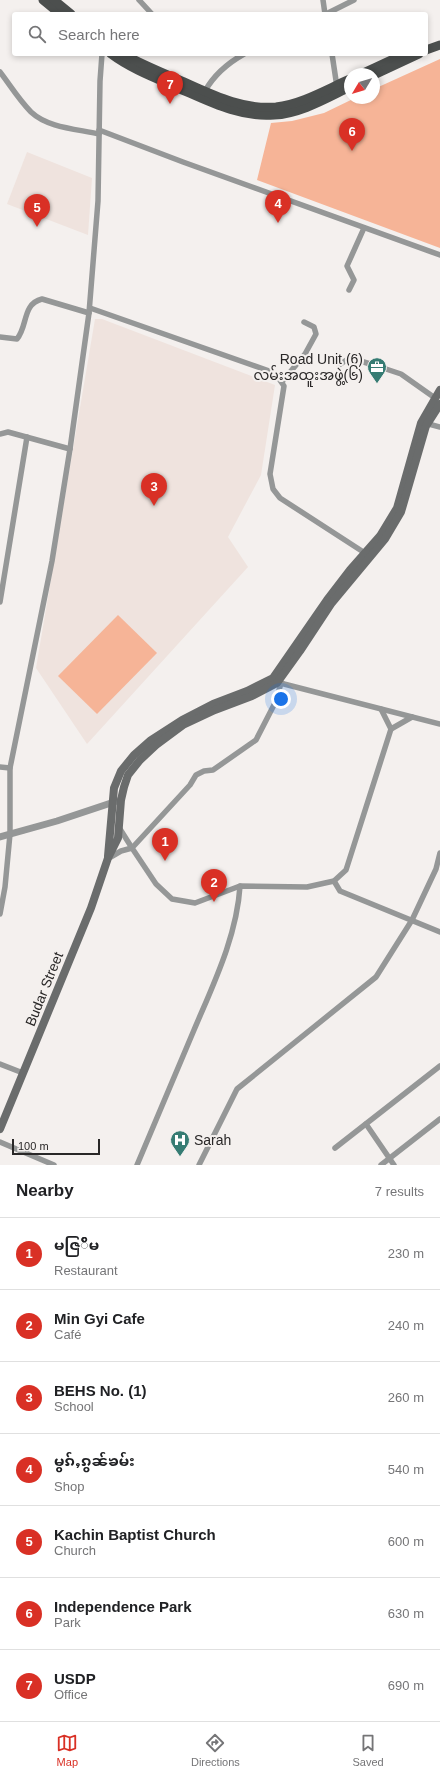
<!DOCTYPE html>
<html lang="en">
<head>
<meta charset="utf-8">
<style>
	body { margin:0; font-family:Helvetica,"Noto Sans Myanmar",sans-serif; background:#f2f2f2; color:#202124 }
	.compass { position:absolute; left:344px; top:68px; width:36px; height:36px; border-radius:50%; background:#fff; box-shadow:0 2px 6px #0003; rotate:232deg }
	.scale { position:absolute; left:12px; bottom:10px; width:88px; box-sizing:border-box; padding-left:4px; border:2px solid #292727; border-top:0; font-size:11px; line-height:14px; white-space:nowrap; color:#292727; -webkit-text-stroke:3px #f4f0ee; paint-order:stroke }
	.you { position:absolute; left:281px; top:699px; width:14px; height:14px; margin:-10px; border:3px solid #fff; border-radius:50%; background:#1a73e8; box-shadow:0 0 0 6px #1a73e833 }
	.badge { display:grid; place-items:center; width:26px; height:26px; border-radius:50%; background:#d93025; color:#fff; font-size:13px; font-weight:700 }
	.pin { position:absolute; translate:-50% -33px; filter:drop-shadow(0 1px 2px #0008) }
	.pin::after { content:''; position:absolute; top:21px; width:14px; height:12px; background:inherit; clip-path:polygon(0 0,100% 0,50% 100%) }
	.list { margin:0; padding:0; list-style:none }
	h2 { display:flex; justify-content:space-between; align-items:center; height:52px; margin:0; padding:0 16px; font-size:17px }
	h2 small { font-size:13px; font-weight:400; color:#757577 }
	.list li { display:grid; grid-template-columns:26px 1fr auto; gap:12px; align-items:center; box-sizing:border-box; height:72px; padding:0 16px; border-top:1px solid #e0e0e0 }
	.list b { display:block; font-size:15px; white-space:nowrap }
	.list p { margin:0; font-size:13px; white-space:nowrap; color:#757577 }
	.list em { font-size:13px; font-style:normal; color:#757577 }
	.icon { flex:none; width:22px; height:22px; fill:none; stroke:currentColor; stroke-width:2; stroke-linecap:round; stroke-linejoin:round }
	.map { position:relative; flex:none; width:440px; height:1165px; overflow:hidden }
	.search { position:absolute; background:#fff; box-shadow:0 2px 6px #0003; left:12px; right:12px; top:12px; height:44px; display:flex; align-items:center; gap:10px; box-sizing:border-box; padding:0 14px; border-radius:4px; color:#757577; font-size:15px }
	.sheet { height:556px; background:#fff }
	nav { display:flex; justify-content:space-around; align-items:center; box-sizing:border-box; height:56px; border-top:1px solid #e0e0e0; background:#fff; font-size:11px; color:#757577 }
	nav a { display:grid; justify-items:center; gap:2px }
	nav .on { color:#d93025 }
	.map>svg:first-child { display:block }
	.built { fill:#efe3de }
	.green { fill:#f6b497 }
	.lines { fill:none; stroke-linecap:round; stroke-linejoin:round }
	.minor { stroke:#959797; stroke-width:5.5 }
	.tertiary { stroke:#959797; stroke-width:7 }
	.secondary { stroke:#6a6c6c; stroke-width:8 }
	.primary { stroke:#4c4f4e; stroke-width:9 }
	.labels { text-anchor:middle; stroke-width:4; stroke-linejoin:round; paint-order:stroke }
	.poi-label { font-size:14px; fill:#292727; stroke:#f4f0ee; text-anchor:end }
	.street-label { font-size:14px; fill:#292727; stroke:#f4f0ee }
</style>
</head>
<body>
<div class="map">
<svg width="440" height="1165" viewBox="0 0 440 1165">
	<rect width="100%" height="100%" fill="#f4f0ee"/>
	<g class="built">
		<path d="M27 152 92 178 88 235 7 204Z"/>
		<path d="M95 319H102L275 385 261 475 228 537 248 567 87 744 36 668Z"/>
	</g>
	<g class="green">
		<path d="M440 59V248L257 180 271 123 292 121 324 113 355 98H374V89Z"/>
		<path d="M118 615 157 653 97 714 58 676Z"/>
	</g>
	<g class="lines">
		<g class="minor">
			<path d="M139 0 152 14"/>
			<path d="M323 0 325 14"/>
			<path d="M326 14 354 0"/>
			<path d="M332 54 337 87"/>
			<path d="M0 72C10 85 19 100 31 112 48 128 77 129 99 134"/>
			<path d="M205 91C214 75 228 63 244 54"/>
			<path d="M99 130 183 162 440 255"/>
			<path d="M349 290 354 280 347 266 364 228"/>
			<path d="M90 308 275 373 284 386 270 474 273 489 280 498 368 555"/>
			<path d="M0 337 17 339C28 326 22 304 42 299L89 313"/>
			<path d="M339 365 348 359H354L380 367 401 374 435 398"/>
			<path d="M282 382 305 354 316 334 314 327 304 322"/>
			<path d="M425 423 440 427"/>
			<path d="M0 434 8 432 70 449"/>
			<path d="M0 602 27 437"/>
			<path d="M278 681 284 684 440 724"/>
			<path d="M281 683 276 701 256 740 213 770 204 771 196 775 190 785 132 848 156 884 172 899 195 903 240 886 307 887 334 881 346 870 391 729"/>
			<path d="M381 709 391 729 412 717"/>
			<path d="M0 767 10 768"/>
			<path d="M109 858 121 851 132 848 120 829"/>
			<path d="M334 881 340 891 440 932"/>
			<path d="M0 914 5 887 10 834V768L52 561 70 449 89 313 98 201 100 81 102 54"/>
			<path d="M0 1064 23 1073"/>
			<path d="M366 1124 394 1165"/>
			<path d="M0 1142 54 1165"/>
			<path d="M335 1148 440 1066"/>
			<path d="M137 1165C156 1120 175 1075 194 1030 213 985 237 936 240 886"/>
			<path d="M199 1165 237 1089 376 977 412 920 436 869 440 853"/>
			<path d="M381 1165 440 1119"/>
		</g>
		<path class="tertiary" d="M0 837 57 821 117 801"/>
		<g class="secondary">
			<path d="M108 856 114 788 121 771 134 755 151 740 182 720 213 704 247 691 273 678 327 600 350 570 380 536 397 508 421 423 440 390"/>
			<path d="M0 1129 91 908 108 858 118 838 121 800 124 787 128 775 140 760 156 745 183 725 215 710 252 696 277 683 300 651 331 604 385 539 401 512 426 426 440 404"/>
		</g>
		<g class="primary">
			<path d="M43 0 60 14"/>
			<path d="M54 0 71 14"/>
			<path d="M426 50 440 45"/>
			<path d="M111 54C131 69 155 78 178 88 208 101 240 118 274 115 300 114 327 98 350 87"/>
			<path d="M123 54C143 65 163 73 184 82 213 95 243 110 276 107 302 104 327 89 350 79"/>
			<path d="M361 74 404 54"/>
			<path d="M374 75 419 54"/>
		</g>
	</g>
	<defs>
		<symbol id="office-pin" viewBox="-11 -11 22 30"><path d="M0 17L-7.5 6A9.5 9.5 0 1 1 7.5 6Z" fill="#367c73" stroke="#f4f0ee"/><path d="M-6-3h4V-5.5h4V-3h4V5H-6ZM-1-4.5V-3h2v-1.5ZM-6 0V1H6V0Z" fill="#fff"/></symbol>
		<symbol id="hospital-pin" viewBox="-11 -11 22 30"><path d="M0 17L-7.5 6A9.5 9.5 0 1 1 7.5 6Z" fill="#367c73" stroke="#f4f0ee"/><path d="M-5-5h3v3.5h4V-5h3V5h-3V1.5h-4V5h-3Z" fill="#fff"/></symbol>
	</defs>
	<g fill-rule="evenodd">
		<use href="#office-pin" x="366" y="356" width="22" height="30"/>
		<use href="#hospital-pin" x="169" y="1129" width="22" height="30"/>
	</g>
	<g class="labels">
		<g class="poi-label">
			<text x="363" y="364">Road Unit (6)<tspan x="363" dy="16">လမ်းအထူးအဖွဲ့(၆)</tspan></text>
			<text x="194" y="1145" text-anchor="start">Sarah</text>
		</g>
		<g class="street-label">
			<text transform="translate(44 989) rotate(-68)" y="5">Budar Street</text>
		</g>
	</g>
</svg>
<svg class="compass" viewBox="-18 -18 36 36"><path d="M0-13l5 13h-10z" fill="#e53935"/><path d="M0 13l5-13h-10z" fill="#757577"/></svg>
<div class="scale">100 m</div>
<div class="you"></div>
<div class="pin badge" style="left:165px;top:861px">1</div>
<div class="pin badge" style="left:214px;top:902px">2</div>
<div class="pin badge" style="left:154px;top:506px">3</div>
<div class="pin badge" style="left:278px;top:223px">4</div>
<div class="pin badge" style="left:37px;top:227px">5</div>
<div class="pin badge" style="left:352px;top:151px">6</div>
<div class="pin badge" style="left:170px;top:104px">7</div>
<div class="search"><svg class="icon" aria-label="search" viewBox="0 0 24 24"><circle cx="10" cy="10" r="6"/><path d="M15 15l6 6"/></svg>Search here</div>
</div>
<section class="sheet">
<h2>Nearby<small>7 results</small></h2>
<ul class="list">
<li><span class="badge">1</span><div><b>မဇြ်ိမ</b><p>Restaurant</p></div><em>230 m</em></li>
<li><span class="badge">2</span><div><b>Min Gyi Cafe</b><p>Café</p></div><em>240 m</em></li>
<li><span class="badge">3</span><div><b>BEHS No. (1)</b><p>School</p></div><em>260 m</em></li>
<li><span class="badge">4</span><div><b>မွၵ်ႇၵွၼ်ၶမ်း</b><p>Shop</p></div><em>540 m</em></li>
<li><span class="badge">5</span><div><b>Kachin Baptist Church</b><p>Church</p></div><em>600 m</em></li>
<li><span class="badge">6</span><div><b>Independence Park</b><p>Park</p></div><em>630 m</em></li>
<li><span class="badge">7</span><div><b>USDP</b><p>Office</p></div><em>690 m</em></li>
</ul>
</section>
<nav>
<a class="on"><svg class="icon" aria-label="map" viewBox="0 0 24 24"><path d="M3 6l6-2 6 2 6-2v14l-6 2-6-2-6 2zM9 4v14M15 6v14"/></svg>Map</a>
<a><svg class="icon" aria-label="directions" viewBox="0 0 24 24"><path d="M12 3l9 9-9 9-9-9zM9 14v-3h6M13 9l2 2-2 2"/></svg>Directions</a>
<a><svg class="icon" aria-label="saved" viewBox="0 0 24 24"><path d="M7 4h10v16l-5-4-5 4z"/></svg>Saved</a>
</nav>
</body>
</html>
